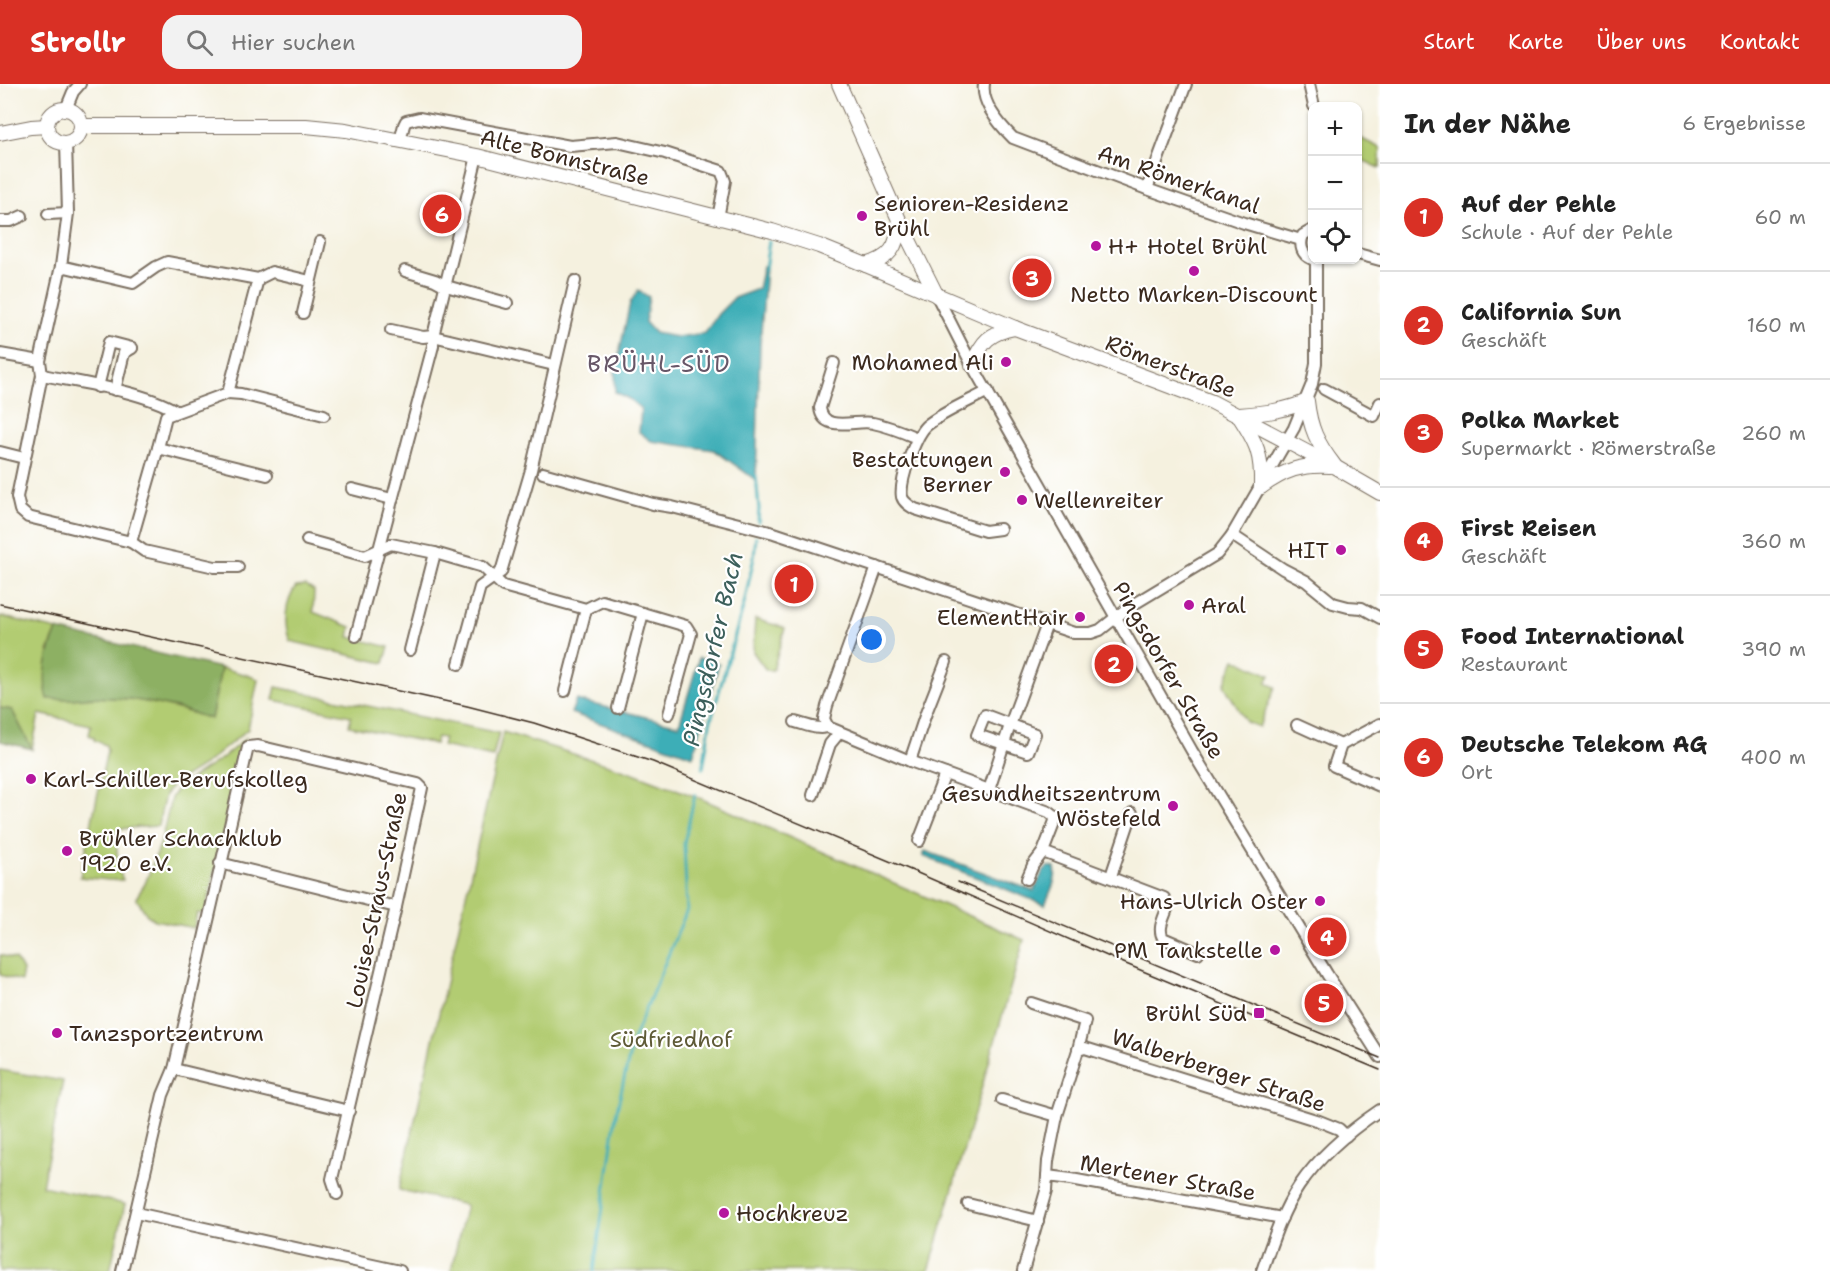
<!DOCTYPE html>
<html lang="de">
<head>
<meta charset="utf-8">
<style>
	body { margin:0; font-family:"Shantell Sans",sans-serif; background:#f2f2f2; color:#222 }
	.controls { position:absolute; right:18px; top:18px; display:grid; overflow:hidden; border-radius:12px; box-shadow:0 2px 4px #0004 }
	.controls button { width:54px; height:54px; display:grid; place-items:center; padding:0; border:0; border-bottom:2px solid #e0e0e0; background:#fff; color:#222; font:30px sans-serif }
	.you { position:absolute; left:872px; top:556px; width:21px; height:21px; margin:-15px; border:4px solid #fff; border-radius:50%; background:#1a73e8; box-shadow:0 0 0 9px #1a73e833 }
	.badge { display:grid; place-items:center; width:39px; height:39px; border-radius:50%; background:#d93025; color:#fff; font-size:20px; font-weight:700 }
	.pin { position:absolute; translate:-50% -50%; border:3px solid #fff; box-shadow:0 2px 6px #0006 }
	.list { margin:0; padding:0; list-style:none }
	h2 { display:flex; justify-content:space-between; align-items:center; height:78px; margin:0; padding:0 24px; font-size:26px }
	h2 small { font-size:20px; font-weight:400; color:#767676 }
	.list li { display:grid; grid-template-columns:39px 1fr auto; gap:18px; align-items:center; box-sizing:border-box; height:108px; padding:0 24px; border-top:2px solid #e0e0e0 }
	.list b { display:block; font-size:22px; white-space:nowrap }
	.list p { margin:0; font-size:20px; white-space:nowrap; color:#767676 }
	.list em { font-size:20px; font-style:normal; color:#767676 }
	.icon { flex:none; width:33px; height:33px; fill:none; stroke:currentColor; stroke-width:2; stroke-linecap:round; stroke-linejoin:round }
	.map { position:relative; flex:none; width:1380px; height:1187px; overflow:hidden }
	header { display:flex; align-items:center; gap:36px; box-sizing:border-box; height:84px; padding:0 30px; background:#d93025; color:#fff }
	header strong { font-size:28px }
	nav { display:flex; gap:33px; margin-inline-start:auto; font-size:21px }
	.search { width:420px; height:54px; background:#f2f2f2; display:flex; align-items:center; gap:15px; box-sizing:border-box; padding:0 21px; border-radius:18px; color:#767676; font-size:22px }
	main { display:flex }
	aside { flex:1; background:#fff }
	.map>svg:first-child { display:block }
	.green { fill:#b2cc72; stroke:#767b48; stroke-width:1.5 }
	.forest { fill:#8db064; stroke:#646d41; stroke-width:1.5 }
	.water { fill:#3daeb7; stroke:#3c6c6a; stroke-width:1.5 }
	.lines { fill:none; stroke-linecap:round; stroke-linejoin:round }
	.stream { stroke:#3daeb7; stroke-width:3 }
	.street-casing { stroke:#7c7062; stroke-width:14 }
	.secondary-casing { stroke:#7c7062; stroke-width:16 }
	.street { stroke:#fff; stroke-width:10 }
	.secondary { stroke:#fff; stroke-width:14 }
	.tram { stroke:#3b2a1e; stroke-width:1.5 }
	.poi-dot { fill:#b5179e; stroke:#fff; stroke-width:2 }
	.labels { text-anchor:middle; stroke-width:4.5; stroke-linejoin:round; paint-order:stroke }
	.street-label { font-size:22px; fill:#3b2a1e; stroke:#fff }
	.poi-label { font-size:22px; fill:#3b2a1e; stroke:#fff; text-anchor:start }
	.park-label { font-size:22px; fill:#5f5b37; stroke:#fff }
	.neighbourhood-label { font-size:24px; letter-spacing:1.5px; fill:#675768; stroke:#fff }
	.water-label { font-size:24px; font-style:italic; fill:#3c5f5b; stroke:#fff }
</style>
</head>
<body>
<header>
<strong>Strollr</strong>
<div class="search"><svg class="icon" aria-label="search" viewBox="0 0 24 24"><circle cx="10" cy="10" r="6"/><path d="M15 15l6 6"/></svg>Hier suchen</div>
<nav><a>Start</a><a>Karte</a><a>Über uns</a><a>Kontakt</a></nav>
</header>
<main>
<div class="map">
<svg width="1380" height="1187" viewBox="0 0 1380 1187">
	<rect width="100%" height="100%" fill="#fff"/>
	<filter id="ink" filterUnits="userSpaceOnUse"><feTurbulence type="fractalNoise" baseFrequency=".0167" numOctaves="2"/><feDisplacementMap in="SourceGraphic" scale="12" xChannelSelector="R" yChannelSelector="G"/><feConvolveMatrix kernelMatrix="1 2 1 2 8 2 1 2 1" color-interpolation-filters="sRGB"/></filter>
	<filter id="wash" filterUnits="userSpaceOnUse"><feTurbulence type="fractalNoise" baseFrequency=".008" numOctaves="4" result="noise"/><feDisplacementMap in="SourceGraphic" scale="24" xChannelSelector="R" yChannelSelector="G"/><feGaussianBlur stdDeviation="1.35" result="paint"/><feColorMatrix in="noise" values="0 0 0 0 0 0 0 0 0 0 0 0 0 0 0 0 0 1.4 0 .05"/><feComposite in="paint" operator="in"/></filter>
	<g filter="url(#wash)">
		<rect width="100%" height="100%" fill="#f5f1df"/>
		<g class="green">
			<path d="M1358 53 1380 64V84L1358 74Z"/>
			<path d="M306 502 314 507 313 528 351 543 349 553 389 563 384 579 290 557C283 540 285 518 296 503Z"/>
			<path d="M0 532 57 546 48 567 71 615C119 609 165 620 211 635L221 584 251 592 258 596 248 645 207 679 172 701 165 711 158 742 128 744 118 746 115 750C119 767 115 779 123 796H109L80 793 107 667 106 661 94 656V653L89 651 91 641 39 630 32 665 12 626 0 624Z"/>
			<path d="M755 535 785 544 773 586H766L753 568Z"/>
			<path d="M1235 575 1270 591 1266 599 1275 603 1259 643 1246 638 1224 601Z"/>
			<path d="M276 603 499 649 493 673 442 662 444 654 437 653 435 660 349 642 351 632 273 616Z"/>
			<path d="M503 648 631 688 702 715 1024 856 929 1187H451L466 1121 399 1106Z"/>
			<path d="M246 654 205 830 197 829 194 844 155 836 147 831 136 814 145 800 161 758 171 714 178 703 221 675Z"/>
			<path d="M0 871 15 875 23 886 21 897 0 891Z"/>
			<path d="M0 986 63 997 42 1102 125 1120 110 1187H0Z"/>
		</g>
		<g class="forest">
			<path d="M57 546 221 584 211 635 177 624 131 615 92 613 71 615H48C41 591 48 568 57 546Z"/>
			<path d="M0 624 12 626 32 665 0 657Z"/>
		</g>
		<g class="water">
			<path d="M763 182 766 183 760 261 756 396 714 366 651 357 639 348 641 325 629 315 615 308V288L630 219 638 206 649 213 645 238 655 249 677 253 705 249 718 230 734 214 758 205Z"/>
			<path d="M699 574 719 580 693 672 571 629 576 616 679 641Z"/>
			<path d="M925 767 1034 807 1043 787 1049 782 1055 784C1058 795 1049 810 1045 821L923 772Z"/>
		</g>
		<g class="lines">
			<g class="stream">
				<path d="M765 185 769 157"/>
				<path d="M756 392 759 425 758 438"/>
				<path d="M703 684 710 639 744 520 754 473 756 453"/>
				<path d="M594 1187 616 1030 633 956 687 826 684 759 695 711"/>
			</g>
		</g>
	</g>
	<g filter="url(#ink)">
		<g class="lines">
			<defs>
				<g id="street">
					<path d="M984 0C981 19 1000 41 1013 54L1147 105 1244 139 1301 156"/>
					<path d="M1309 0 1314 22"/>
					<path d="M66 25 73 8 80 0"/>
					<path d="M400 57 404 41 406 37 419 34 570 62 617 58 665 69 721 87 725 97 718 134"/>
					<path d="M66 58 68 129 61 182 40 277 42 291 17 413 20 426 28 433 131 458 158 364 166 332 228 309 258 195"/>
					<path d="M1147 105 1186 0"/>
					<path d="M48 130 68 129"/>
					<path d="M0 137H11L22 132"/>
					<path d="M1312 146 1303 151C1299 162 1302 171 1312 175"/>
					<path d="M1358 170 1380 176"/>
					<path d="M61 182 133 199 156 183 167 178 258 195 272 188 310 197"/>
					<path d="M405 187 435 196 446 202 507 219"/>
					<path d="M937 212 972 281 1192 667 1327 890 1380 973"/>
					<path d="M303 229 320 158"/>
					<path d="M391 246 423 253 433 252 554 281"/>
					<path d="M0 270 40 277"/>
					<path d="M834 279 820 324C823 350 857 335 873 339 888 342 903 348 917 354"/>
					<path d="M42 291C82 299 142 307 176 327"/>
					<path d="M98 303 109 258 132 264"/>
					<path d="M1324 305 1374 332 1380 319"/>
					<path d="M115 306 124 269 132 264"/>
					<path d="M988 307C970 317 941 329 926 342 915 353 899 398 902 413 904 419 910 422 915 425L985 447 1000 445"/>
					<path d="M228 309 241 310 324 331"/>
					<path d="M158 364 267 391"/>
					<path d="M0 368 24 374"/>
					<path d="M543 389 653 420 672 423 774 449 1074 549H1091L1100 546 1129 523 1217 470 1232 451 1294 344 1312 300 1316 279V176"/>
					<path d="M352 405 392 415"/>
					<path d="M1232 451 1283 485 1306 497 1333 519 1348 523 1362 524 1380 534"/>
					<path d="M307 456 365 472 391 460 435 469 483 483 503 502 586 525 602 517 686 542 691 550 669 630"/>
					<path d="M131 458 144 467 215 483H238"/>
					<path d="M877 483 827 622 824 635 828 643 910 677 989 706"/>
					<path d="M1047 540 1010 641 989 706 1049 728 1054 732 1055 737 1043 768 1164 814 1168 822C1165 832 1157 844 1163 854L1198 869"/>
					<path d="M356 552 433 262V252L477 72"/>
					<path d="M410 566 435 469"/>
					<path d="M459 580 480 503 501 488 531 386 575 197"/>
					<path d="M565 607 586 525"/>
					<path d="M618 624 643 529"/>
					<path d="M985 631 1035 650 1028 668 977 651Z"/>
					<path d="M795 638C807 641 816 646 828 643"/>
					<path d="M1380 640 1341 661 1334 682 1380 702"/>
					<path d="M1297 641 1341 661"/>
					<path d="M910 677 926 629 946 578"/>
					<path d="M813 711 830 660 839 649"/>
					<path d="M919 757 945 690"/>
					<path d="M220 779 396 823"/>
					<path d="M1111 792 1132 729"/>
					<path d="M1027 795 1033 781 1043 768"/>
					<path d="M1078 966 1085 964 1319 1037 1339 1045 1346 1052"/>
					<path d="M174 985 349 1027"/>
					<path d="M1002 1016 1057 1032"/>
					<path d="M1047 1092 1071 1095 1282 1134"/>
					<path d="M968 1120 1038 1137"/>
					<path d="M136 1129 400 1187"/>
					<path d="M122 1187 163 1011 174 985 248 663 258 662 418 700 422 704 396 823 332 1095 337 1110"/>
					<path d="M1023 1187 1046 1107 1048 1077 1057 1032 1078 966 1085 937 1031 919"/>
					<path d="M1262 1187C1272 1158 1282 1127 1299 1102 1320 1071 1349 1047 1380 1026"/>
				</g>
				<g id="secondary">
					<path d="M839 0 900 138 937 212"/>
					<circle cx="64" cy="42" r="17"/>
					<path d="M81 42H306L346 46 477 72 772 147 819 162 866 181 1015 244 1212 318 1335 383 1380 409"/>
					<path d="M0 49 31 43 47 42"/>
					<path d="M866 181C891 174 897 163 900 138"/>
					<path d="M972 281C982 257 989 249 1015 244"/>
					<path d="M1239 331C1264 329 1285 327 1307 317 1310 344 1317 359 1334 381"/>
					<path d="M1239 332C1257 360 1262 370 1261 403"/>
					<path d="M1261 403C1285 386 1301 380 1330 382"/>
				</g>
			</defs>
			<use href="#street" class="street-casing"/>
			<use href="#secondary" class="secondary-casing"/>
			<use href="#street" class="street"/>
			<use href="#secondary" class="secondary"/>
			<g class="tram">
				<path d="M0 520 467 622 534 639 653 678 913 787 1114 875 1380 986"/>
				<path d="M958 798 1380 974"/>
			</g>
		</g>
	</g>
	<g class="poi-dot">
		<circle cx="862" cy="132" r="6"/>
		<circle cx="1096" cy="162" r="6"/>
		<circle cx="1194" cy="187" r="6"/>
		<circle cx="1006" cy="278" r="6"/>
		<circle cx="1005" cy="388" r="6"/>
		<circle cx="1022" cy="416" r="6"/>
		<circle cx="1341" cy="466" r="6"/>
		<circle cx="1189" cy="521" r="6"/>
		<circle cx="1080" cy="533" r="6"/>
		<circle cx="31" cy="695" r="6"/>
		<circle cx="1173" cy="722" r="6"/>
		<circle cx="67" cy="767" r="6"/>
		<circle cx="1320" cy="817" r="6"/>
		<circle cx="1275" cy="866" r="6"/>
		<rect x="1253" y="923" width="12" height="12" rx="3"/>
		<circle cx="57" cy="949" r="6"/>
		<circle cx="724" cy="1129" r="6"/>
	</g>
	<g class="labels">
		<g class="street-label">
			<text transform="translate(565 73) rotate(14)" y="8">Alte Bonnstraße</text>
			<text transform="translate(1179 95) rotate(19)" y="8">Am Römerkanal</text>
			<text transform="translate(1171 282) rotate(21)" y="8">Römerstraße</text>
			<text transform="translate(1169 586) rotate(60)" y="8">Pingsdorfer Straße</text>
			<text transform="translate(376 816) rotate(-78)" y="8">Louise-Straus-Straße</text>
			<text transform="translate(1219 986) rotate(18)" y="8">Walberberger Straße</text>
			<text transform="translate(1168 1093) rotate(10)" y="8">Mertener Straße</text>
		</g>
		<g class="poi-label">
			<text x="874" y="127">Senioren-Residenz<tspan x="874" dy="25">Brühl</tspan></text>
			<text x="1108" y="170">H+ Hotel Brühl</text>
			<text x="1194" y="218" text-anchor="middle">Netto Marken-Discount</text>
			<text x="994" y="286" text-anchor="end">Mohamed Ali</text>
			<text x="993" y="383" text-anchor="end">Bestattungen<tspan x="993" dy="25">Berner</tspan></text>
			<text x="1034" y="424">Wellenreiter</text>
			<text x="1329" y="474" text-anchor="end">HIT</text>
			<text x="1201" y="529">Aral</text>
			<text x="1068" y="541" text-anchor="end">ElementHair</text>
			<text x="43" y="703">Karl-Schiller-Berufskolleg</text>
			<text x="1161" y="717" text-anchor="end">Gesundheitszentrum<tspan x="1161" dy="25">Wöstefeld</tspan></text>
			<text x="79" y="762">Brühler Schachklub<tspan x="79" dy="25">1920 e.V.</tspan></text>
			<text x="1308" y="825" text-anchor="end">Hans-Ulrich Oster</text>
			<text x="1263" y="874" text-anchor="end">PM Tankstelle</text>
			<text x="1247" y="937" text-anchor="end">Brühl Süd</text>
			<text x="69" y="957">Tanzsportzentrum</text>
			<text x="736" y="1137">Hochkreuz</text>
		</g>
		<g class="park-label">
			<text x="671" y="963">Südfriedhof</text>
		</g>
		<g class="neighbourhood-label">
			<text x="659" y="288">BRÜHL-SÜD</text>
		</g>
		<g class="water-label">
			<text transform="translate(713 565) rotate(-77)" y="8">Pingsdorfer Bach</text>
		</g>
	</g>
</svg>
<div class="controls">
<button>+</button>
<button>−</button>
<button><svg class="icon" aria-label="locate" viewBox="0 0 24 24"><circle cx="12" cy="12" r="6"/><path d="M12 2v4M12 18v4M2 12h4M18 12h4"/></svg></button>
</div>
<div class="you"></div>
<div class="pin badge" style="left:794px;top:500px">1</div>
<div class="pin badge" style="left:1114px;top:580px">2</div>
<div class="pin badge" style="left:1032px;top:194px">3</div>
<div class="pin badge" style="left:1327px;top:853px">4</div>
<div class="pin badge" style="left:1324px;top:919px">5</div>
<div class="pin badge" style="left:442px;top:130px">6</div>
</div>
<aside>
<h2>In der Nähe<small>6 Ergebnisse</small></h2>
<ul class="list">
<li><span class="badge">1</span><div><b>Auf der Pehle</b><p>Schule · Auf der Pehle</p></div><em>60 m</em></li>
<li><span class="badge">2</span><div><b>California Sun</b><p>Geschäft</p></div><em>160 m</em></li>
<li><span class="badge">3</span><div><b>Polka Market</b><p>Supermarkt · Römerstraße</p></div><em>260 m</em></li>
<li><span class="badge">4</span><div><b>First Reisen</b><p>Geschäft</p></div><em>360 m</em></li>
<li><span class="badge">5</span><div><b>Food International</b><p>Restaurant</p></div><em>390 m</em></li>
<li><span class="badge">6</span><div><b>Deutsche Telekom AG</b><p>Ort</p></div><em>400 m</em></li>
</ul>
</aside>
</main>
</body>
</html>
